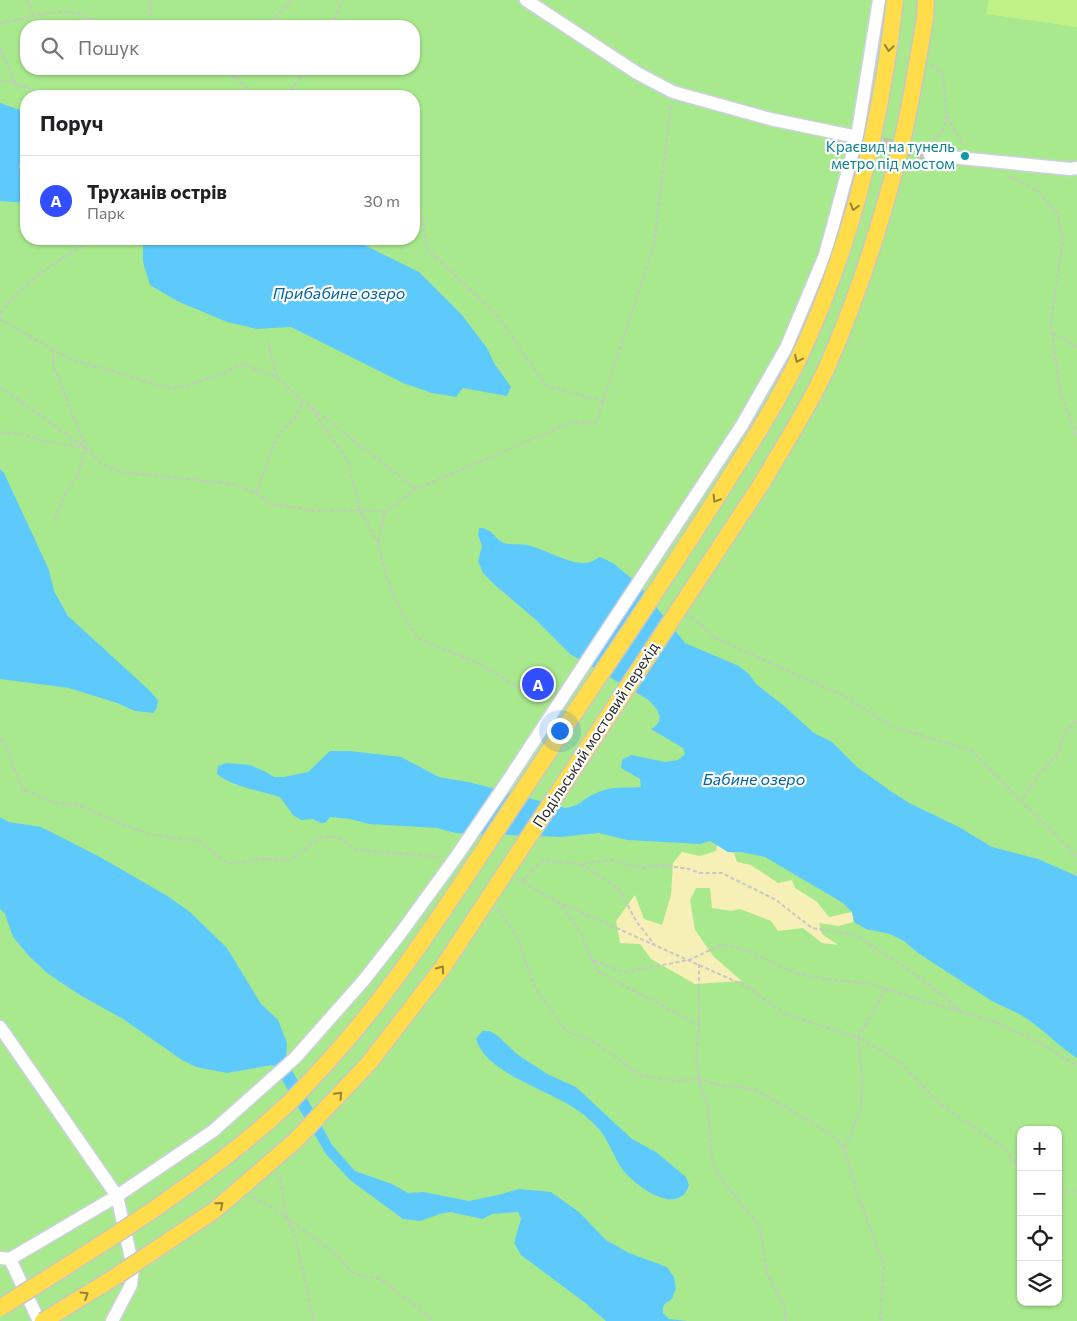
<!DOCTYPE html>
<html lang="uk">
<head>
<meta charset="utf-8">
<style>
	body { margin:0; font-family:Commissioner,sans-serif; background:#f2f2f2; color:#202124 }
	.controls { position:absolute; right:15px; bottom:15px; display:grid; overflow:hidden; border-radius:10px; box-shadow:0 1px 4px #0004 }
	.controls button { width:45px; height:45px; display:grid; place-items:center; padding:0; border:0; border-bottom:1px solid #e0e0e0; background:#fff; color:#202124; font:25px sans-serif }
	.you { position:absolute; left:559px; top:730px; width:18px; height:18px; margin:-12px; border:4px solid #fff; border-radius:50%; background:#1a73e8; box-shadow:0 0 0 8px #1a73e833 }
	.badge { display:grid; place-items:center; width:32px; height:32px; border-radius:50%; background:#314fff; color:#fff; font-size:16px; font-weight:700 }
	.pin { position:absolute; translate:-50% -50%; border:2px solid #fff; box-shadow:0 1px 5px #0006 }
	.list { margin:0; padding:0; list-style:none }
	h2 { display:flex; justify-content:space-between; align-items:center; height:65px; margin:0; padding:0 20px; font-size:21px }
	h2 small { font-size:16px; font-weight:400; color:#757577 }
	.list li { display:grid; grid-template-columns:32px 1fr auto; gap:15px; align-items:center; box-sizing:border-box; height:90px; padding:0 20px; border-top:1px solid #e0e0e0 }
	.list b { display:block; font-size:19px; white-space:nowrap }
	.list p { margin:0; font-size:16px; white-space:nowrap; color:#757577 }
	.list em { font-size:16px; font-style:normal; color:#757577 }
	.icon { flex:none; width:28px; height:28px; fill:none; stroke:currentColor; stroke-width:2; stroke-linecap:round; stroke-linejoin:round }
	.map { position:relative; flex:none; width:1077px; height:1321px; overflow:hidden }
	.search { position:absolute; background:#fff; box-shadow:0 1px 4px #0004; left:20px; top:20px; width:400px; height:55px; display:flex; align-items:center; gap:12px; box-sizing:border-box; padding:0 18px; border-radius:20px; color:#757577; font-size:19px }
	.panel { position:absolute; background:#fff; box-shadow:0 1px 4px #0004; left:20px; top:90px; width:400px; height:155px; border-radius:20px }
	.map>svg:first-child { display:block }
	.green { fill:#a9e98d; fill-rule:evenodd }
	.sand { fill:#f6efb6 }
	.pitch { fill:#c0f287 }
	.water { fill:#5ecafb }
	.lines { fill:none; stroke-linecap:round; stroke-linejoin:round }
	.minor-tunnel { stroke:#c5beb4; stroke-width:12; stroke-dasharray:12 6; stroke-linecap:butt }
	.minor-casing { stroke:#cdd0e3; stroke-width:15 }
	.path { stroke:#c7c7c7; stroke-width:2; stroke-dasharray:4 2.5; stroke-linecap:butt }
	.minor { stroke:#fff; stroke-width:12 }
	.major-bridge-casing { stroke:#c7c7c7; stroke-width:19; stroke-linecap:butt }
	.major-bridge { stroke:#ffdc4a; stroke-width:16 }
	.oneway { stroke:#948239 }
	.culture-dot { fill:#0f9aa8; stroke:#fff; stroke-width:2 }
	.labels { text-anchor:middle; stroke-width:4.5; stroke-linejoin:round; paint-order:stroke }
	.culture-label { font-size:15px; fill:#0d838f; stroke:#fff; text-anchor:end }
	.street-label { font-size:15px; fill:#282828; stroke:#fff }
	.water-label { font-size:16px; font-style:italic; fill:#0064a3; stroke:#fff }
</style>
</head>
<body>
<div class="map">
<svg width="1077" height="1321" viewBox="0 0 1077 1321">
	<rect width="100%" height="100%" fill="#ece4d7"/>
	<path class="green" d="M0 0H1077V1321H0ZM26 26H414V69H26ZM26 96H414V239H26ZM1021 1130H1058V1302H1021Z"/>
	<path class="sand" d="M717 845 728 852 734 853 737 862 751 865 778 883 792 880 795 888 816 901 829 917 852 912 854 922 838 926 819 923 822 934 838 945 822 943 803 928 778 931 771 921 740 909 732 911 712 908 710 888H696L690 900 695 930 714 957 742 981 695 984 651 959 640 944 620 943 616 921 635 895 644 919 662 925 671 895 673 863 682 852 700 856 716 851Z"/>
	<path class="pitch" d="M989 0H1077V27L986 14Z"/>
	<g class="water">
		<path d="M0 103 26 112V155L20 163 19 168 26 174V203L0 201Z"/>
		<path d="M143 239H345L358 242 419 272 461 314 487 348 494 363 511 387 507 396 463 388 456 397 432 393 403 383 291 327 257 329 227 322 177 301 150 285 143 262Z"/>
		<path d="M0 469 4 473 49 570 54 591 68 616 149 690 158 700 157 708 153 713 135 711 117 703 69 688 0 679Z"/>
		<path d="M479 528C493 528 493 538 504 543 511 545 520 544 527 545 545 549 568 564 586 563 590 563 596 559 600 557L613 563 637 583 685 643 739 666 749 674 756 684 783 705 814 733 832 742 857 767 892 792 909 803 959 827 992 847 1038 859 1077 876V1058C1058 1046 1043 1029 1024 1017 1014 1010 1002 1007 992 1001L918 953 904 941 890 934 866 929 854 922 852 912 843 903 765 857 741 852H728L710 841 700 844 627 840 599 833 561 837 455 833 437 828 369 824 350 819 330 817 325 823H320L313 819 301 820 293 815 280 797C262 791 232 787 217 774L218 766 226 763 250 765 264 771 274 777H284L308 772 330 751H350L401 757 439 777 473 783 566 808C582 805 581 800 594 794 609 786 624 788 641 787L640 779 621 768 622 760 631 755 665 762 678 760 685 754 683 748 651 729C667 720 658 709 647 699L570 654 535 619 496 586 483 573 478 561 482 546 478 535Z"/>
		<path d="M0 817 9 822 41 827 100 857 169 897 190 912 227 948 261 1004 278 1020 287 1043 286 1059 332 1145 355 1171 392 1184 408 1193 423 1192 469 1201 498 1195 519 1189 551 1192 579 1212 606 1240 629 1253 667 1267 674 1277 676 1288 672 1299C665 1303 662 1305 663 1313L669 1319 687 1321H606L584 1302 521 1255 514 1243 521 1219 518 1212 492 1214 483 1219 450 1212 440 1214 420 1221 403 1219 350 1180 326 1154 273 1065 227 1073 196 1067 182 1060 123 1019 80 995 47 973 29 956 13 937 5 914 0 909Z"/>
		<path d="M482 1031H490L499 1037 518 1055 549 1075 576 1087 632 1139 656 1152 686 1177 689 1185C679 1218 635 1186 623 1170 613 1157 609 1139 597 1127 592 1122 586 1116 580 1112 551 1090 487 1075 476 1039Z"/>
	</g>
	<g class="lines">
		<path class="minor-tunnel" d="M865 139 930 155"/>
		<defs>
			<g id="minor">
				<path d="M526 0 637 73 673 92 770 119 857 137"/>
				<path d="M930 155 1070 169 1077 168"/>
				<path d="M0 1027 117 1196 10 1259 0 1258"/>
				<path d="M10 1259 39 1321"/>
				<path d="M112 1321 131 1285 133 1267 117 1196 213 1131 295 1058 364 980 400 934 456 857 503 788 742 425 786 348 825 255 857 137 879 0"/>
			</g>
		</defs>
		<use href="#minor" class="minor-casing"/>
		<g class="path">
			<path d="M27 0 33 15"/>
			<path d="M150 0 153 26"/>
			<path d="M0 23C23 20 46 11 70 12 82 13 93 21 103 26"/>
			<path d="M265 26 293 0"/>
			<path d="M332 26 342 0"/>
			<path d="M0 49 16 84 52 96"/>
			<path d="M931 64 943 74 946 112 962 145"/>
			<path d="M226 69 256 96"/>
			<path d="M0 80 16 84"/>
			<path d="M148 96H164"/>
			<path d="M287 96 306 69"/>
			<path d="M927 143C948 133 939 133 948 115"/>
			<path d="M1009 176 1038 191 1057 213 1063 238 1051 322 1060 393 1077 436"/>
			<path d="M414 205 422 216 427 249 497 315 546 386 603 401"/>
			<path d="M0 314C24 280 58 261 93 239"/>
			<path d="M0 319 70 359 173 389 219 375 243 364 277 377 303 402 310 406 416 489"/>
			<path d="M1052 332 1077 347"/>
			<path d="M268 342 277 377"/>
			<path d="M53 348V365L86 447"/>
			<path d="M0 387 86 448 102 464 122 472 234 484 256 493 273 504 316 511 360 510 385 512 416 489 572 422 596 423 654 244 671 104"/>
			<path d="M311 408 348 461 360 510 378 543"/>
			<path d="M0 432 19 434 50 442 86 448 77 477 66 491 53 524"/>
			<path d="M256 493 277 437 296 417 303 402"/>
			<path d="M385 512 378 543 387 579 399 607 417 638 478 663 524 691 544 705"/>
			<path d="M691 616 715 638 846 697 891 726 972 751 1021 801"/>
			<path d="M1077 721 1067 729 1064 733 1058 753 1037 777 1021 801 1077 856"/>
			<path d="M0 739 6 745 22 789 56 803 79 805 122 824 148 834 187 840H198L228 864 260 859 290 860 321 837H337L357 850 441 857"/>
			<path d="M580 864 619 889 636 921 654 944"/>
			<path d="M517 879 561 904 581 933 592 960 624 972 689 960 723 944 748 951 795 973 826 979 870 984 998 1023 1039 1042 1077 1066"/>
			<path d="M522 881 543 860 580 864 610 860 641 868 663 865 689 869 700 873H722L776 900 812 928 855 935 918 976 960 1010"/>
			<path d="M563 904 748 987 784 1014 858 1037 886 990"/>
			<path d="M498 908 517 937 535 988 565 1030 598 1044 640 1075 674 1081 699 1079 718 1085 754 1089 833 1135 844 1148"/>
			<path d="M592 960 597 971 699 1025"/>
			<path d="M699 964V1025L696 1058 699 1079 708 1109 712 1160 719 1176 760 1227 767 1273 784 1306 786 1321"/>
			<path d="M279 1173 287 1218 337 1255 352 1273 380 1279 421 1310 433 1321"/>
			<path d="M1058 1189 1077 1192"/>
			<path d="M252 1197C263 1203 276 1209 285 1217 298 1228 307 1300 314 1321"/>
			<path d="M882 1321 880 1318 884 1265 858 1196 844 1148 861 1109 862 1079 858 1037 900 1062 940 1104 1004 1148 1021 1171"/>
		</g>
		<use href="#minor" class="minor"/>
		<defs>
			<g id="major-bridge">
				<path d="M0 1308C97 1247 196 1188 281 1110 295 1098 308 1083 321 1069 403 981 465 876 532 777 595 681 661 587 722 489 748 448 775 407 797 362 851 249 881 124 895 0"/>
				<path d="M43 1321 115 1277 215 1210 295 1141 369 1063 443 967 762 483C784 445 809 407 827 367 859 294 884 215 903 137 912 98 918 58 925 18L926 0"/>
			</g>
		</defs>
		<use href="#major-bridge" class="major-bridge-casing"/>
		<use href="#major-bridge" class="major-bridge"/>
	</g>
	<defs><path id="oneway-chevron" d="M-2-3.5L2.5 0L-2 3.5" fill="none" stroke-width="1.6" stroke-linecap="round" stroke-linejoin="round" transform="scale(1.25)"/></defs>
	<g class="oneway">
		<use href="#oneway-chevron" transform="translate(889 48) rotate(98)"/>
		<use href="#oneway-chevron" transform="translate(854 207) rotate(106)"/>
		<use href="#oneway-chevron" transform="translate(798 359) rotate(115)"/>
		<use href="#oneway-chevron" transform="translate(716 499) rotate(122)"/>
		<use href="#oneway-chevron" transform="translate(441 969) rotate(-54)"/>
		<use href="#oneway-chevron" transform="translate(339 1095) rotate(-47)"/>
		<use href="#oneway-chevron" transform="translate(220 1205) rotate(-40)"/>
		<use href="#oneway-chevron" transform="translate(85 1295) rotate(-32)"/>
	</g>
	<circle class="culture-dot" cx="965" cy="156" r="5"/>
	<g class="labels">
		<g class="culture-label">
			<text x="955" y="152">Краєвид на тунель<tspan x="955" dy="17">метро під мостом</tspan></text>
		</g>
		<g class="street-label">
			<text transform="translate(596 735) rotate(-57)" y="5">Подільський мостовий перехід</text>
		</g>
		<g class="water-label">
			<text x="339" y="299">Прибабине озеро</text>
			<text x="754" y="785">Бабине озеро</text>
		</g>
	</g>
</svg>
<div class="controls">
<button>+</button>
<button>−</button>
<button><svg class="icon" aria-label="locate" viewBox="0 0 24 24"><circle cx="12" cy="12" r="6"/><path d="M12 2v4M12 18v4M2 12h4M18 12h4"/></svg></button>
<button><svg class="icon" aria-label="layers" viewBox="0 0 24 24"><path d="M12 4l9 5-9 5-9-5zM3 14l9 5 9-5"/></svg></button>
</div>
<div class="you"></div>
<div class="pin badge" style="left:538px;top:684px">A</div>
<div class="search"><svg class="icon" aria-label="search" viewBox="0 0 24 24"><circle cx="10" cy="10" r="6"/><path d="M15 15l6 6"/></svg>Пошук</div>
<section class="panel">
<h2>Поруч<small></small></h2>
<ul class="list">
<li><span class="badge">A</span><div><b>Труханів острів</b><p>Парк</p></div><em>30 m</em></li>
</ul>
</section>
</div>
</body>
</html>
